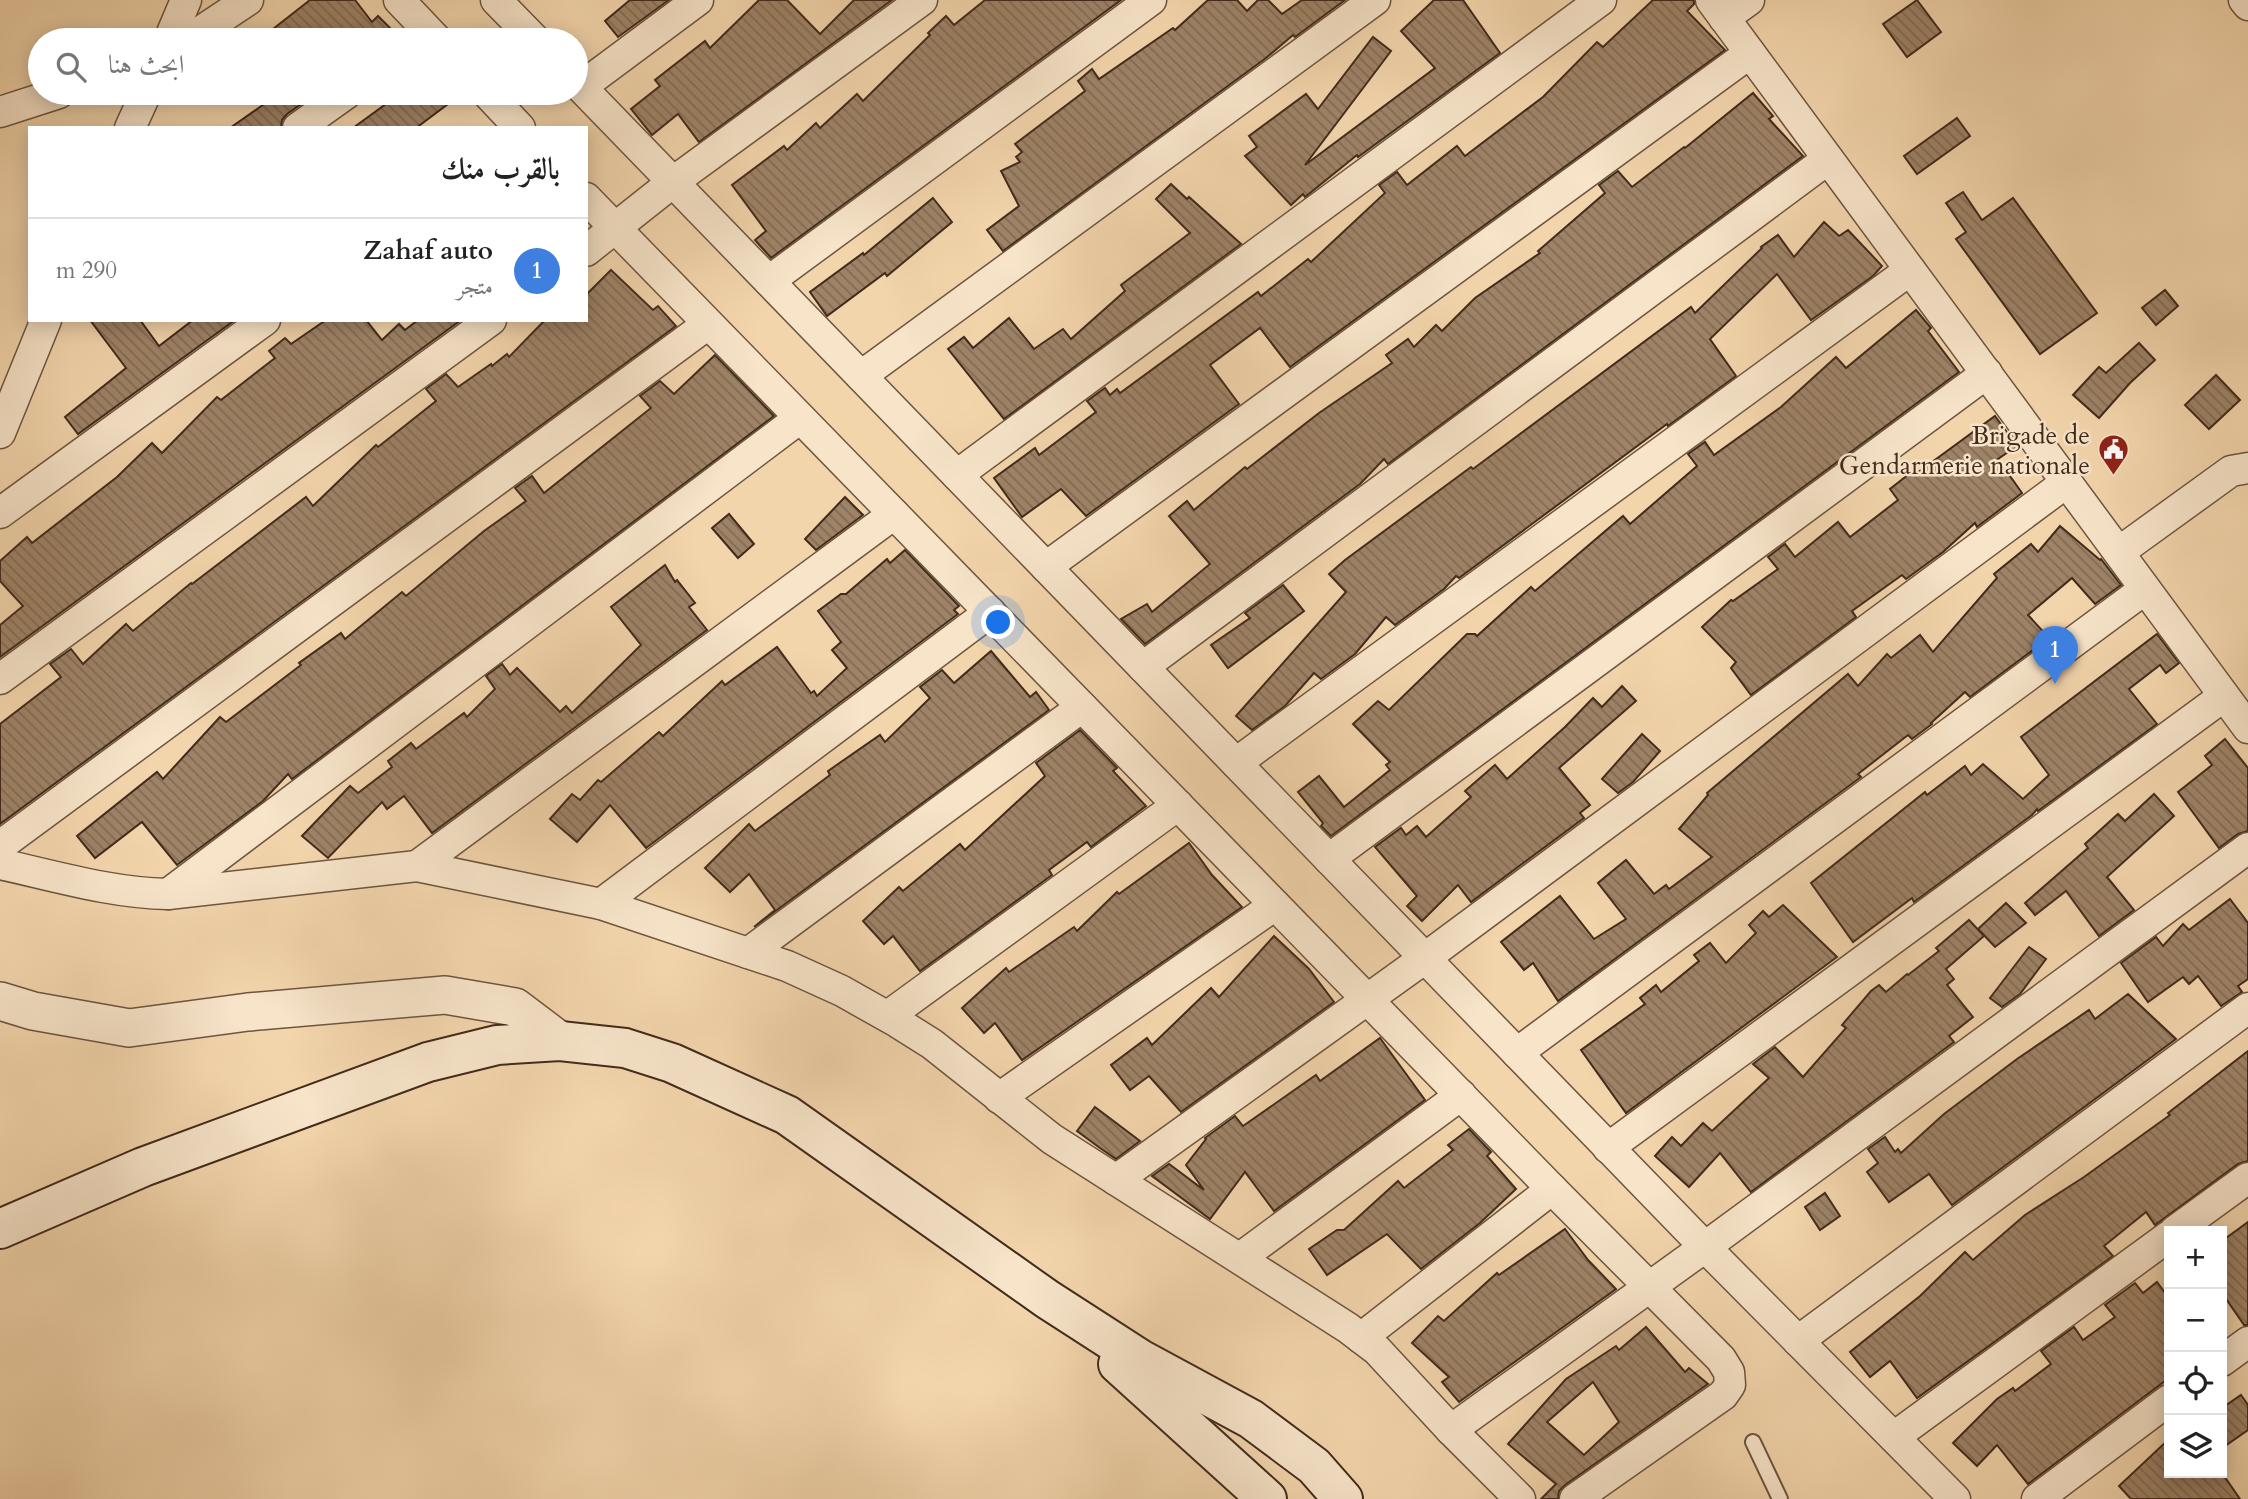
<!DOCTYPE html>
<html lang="ar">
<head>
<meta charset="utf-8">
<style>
	body { margin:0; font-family:Cardo,Amiri,serif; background:#f2f2f2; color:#222; direction:rtl }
	.controls { position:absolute; right:21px; bottom:21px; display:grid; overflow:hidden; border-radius:0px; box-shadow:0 4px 18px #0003 }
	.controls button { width:63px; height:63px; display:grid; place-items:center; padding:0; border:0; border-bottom:2px solid #e0e0e0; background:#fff; color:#222; font:35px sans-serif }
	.you { position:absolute; left:999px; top:623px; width:24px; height:24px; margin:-18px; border:5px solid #fff; border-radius:50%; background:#1a73e8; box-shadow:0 0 0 10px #1a73e833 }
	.badge { display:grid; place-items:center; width:46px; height:46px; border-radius:50%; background:#8f2418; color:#fff; font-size:23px; font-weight:700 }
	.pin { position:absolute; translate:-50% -58px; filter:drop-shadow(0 2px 4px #0008) }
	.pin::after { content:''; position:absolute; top:37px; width:24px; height:21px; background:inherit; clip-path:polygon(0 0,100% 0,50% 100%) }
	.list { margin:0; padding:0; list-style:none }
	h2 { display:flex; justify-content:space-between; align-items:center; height:91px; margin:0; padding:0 28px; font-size:30px }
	h2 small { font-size:23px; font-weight:400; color:#767676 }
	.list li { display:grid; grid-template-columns:46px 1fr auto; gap:21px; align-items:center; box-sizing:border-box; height:105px; padding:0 28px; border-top:2px solid #e0e0e0 }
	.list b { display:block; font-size:26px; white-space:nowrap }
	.list p { margin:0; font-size:23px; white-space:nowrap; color:#767676 }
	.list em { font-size:23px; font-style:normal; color:#767676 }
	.icon { flex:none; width:38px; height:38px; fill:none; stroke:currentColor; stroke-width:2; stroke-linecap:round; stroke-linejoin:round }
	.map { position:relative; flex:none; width:2248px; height:1499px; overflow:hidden; direction:ltr }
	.search { position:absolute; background:#fff; box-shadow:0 4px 18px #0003; left:28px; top:28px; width:560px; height:77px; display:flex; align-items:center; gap:18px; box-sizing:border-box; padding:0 24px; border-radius:38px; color:#767676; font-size:26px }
	.panel { position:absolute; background:#fff; box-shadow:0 4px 18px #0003; left:28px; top:126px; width:560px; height:196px; border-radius:0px; direction:rtl }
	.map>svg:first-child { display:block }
	.building { fill:url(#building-back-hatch); stroke:#422a1c; stroke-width:2; fill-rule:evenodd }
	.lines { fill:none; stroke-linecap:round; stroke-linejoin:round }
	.service-casing { stroke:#6e5540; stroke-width:18 }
	.minor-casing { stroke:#6e5540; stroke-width:33 }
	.tertiary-casing { stroke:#6e5540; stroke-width:40 }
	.secondary-casing { stroke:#422a1c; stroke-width:42 }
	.service { stroke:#f7e4c9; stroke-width:14 }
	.minor { stroke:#f7e4c9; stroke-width:30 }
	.tertiary { stroke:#f7e4c9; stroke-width:37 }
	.secondary { stroke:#f7e4c9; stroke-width:38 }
	.labels { text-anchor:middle; stroke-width:5; stroke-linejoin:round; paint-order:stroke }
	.poi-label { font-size:26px; fill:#422a1c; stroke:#f7e4c9; text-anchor:end }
</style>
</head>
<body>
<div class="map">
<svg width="2248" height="1499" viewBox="0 0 2248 1499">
	<defs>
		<pattern id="building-back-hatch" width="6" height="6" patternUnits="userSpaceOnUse" patternTransform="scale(1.75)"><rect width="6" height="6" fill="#9e8367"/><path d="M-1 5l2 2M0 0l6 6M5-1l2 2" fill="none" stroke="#826b54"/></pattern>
	</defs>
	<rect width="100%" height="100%" fill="#f3d5ac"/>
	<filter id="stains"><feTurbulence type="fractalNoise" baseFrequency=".00286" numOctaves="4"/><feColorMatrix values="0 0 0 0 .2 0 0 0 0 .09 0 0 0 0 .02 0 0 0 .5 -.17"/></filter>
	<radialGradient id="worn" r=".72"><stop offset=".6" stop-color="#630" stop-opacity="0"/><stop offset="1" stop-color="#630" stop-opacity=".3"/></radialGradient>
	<g class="building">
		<path d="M310 0H355L372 22 378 16 402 40H259Z"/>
		<path d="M630 0H669L618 37 605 21Z"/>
		<path d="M759 0H787L820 34 854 0H892L699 142 678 114 652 135 631 109 660 86 655 80 705 41 710 48Z"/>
		<path d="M985 0H1121L771 258 755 240 766 231 732 185 784 146 787 150 816 123 820 128 857 94 863 101 930 35 928 33 946 16 954 25Z"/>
		<path d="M1208 0H1237L1247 11 1258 0H1268L1282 14 1302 0H1345L1295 37 1293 35 1266 58 1003 251 987 230 1019 206 1001 171 1020 162 1016 157 1022 152 1015 144 1085 91 1078 81 1092 69 1099 79 1173 28 1175 30Z"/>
		<path d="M1434 0H1463L1500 53 1358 157 1357 155 1305 197 1303 194 1291 205 1245 156 1257 147 1249 136 1306 94 1318 109 1373 37 1391 51 1305 165 1435 68 1401 31Z"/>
		<path d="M1653 0H1694V4L1687 11 1725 50 1290 367 1260 328 1210 365 1239 404 1086 516 1061 489 1022 517 994 478 1035 448 1039 455 1096 412 1087 401 1105 388 1110 395 1117 389 1120 393 1258 292 1261 296 1308 259 1311 262 1385 193 1379 185 1397 172 1407 185 1457 146 1465 156 1543 97 1597 42 1603 47Z"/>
		<path d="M1917 0 1941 32 1907 57 1883 24Z"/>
		<path d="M280 93H317L287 114 282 120 281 128H230Z"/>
		<path d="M401 93H440L448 104 416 128H353Z"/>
		<path d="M1753 93 1773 116 1769 119 1803 156 1388 464 1384 459 1360 484 1145 644 1121 619 1147 604 1152 612 1210 564 1169 516 1187 501 1194 510 1245 467 1247 469 1319 413 1392 363 1386 355 1408 339 1414 347 1436 325 1442 331 1475 298 1540 253 1538 251 1605 193 1599 185 1618 171 1632 187 1684 147 1685 148Z"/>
		<path d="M1957 118 1970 136 1917 174 1904 156Z"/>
		<path d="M1171 184 1187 199 1189 197 1241 244 1004 419 948 349 964 337 973 348 1009 318 1034 349 1063 329 1071 339 1125 291 1121 285 1190 233 1156 199Z"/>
		<path d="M1963 192 1982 220 2013 198 2097 313 2040 354 1956 239 1966 232 1946 203Z"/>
		<path d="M933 198 952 222 887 276 885 273 827 316 810 292 863 253 864 255Z"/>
		<path d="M1824 222 1839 236 1848 230 1882 266 1873 276 1811 320 1777 274 1710 339 1736 376 1668 426 1667 424 1459 578 1456 576 1444 589 1395 625 1386 617 1355 654 1321 679 1314 673 1285 706 1252 730 1236 716 1346 592 1329 574 1345 560 1471 467 1473 469 1691 307 1695 313 1762 248 1761 247 1778 235 1794 257Z"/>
		<path d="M611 270 653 310 658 306 676 326 0 824V724L61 677 50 664 71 649 83 664 126 624 133 631 191 583 192 584 306 497 313 506 376 445 378 447 436 401 426 389 446 374 458 387 491 364 492 366 507 354 509 357 545 320H586V295Z"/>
		<path d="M2165 290 2178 306 2156 325 2142 308Z"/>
		<path d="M1916 310 1931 328 1928 331 1959 372 1331 836 1321 826 1323 823 1298 792 1319 776 1344 807 1390 770 1386 765 1390 762 1353 724 1378 701 1389 710 1467 634H1475L1477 636 1531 587 1535 591 1623 516 1630 524 1697 466 1688 454 1705 442 1714 455 1781 407 1836 357 1846 368Z"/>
		<path d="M90 320H140L159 346 193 320H235L78 434 65 417 126 368Z"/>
		<path d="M326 320H366L382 340 399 324 405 330 418 320H461L0 657V625L23 606 0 581V561L27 537 32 543 117 477 152 443 162 453 217 397 221 400 275 358 269 351 285 338 291 344Z"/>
		<path d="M2139 343 2155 360 2130 383 2099 418 2073 395 2099 367 2106 373Z"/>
		<path d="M715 355 774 416 292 779 288 774 263 801 177 865 142 822 95 858 77 836 157 772 163 779 220 717 226 722 301 665 299 663 341 633 345 639 402 592 406 596 484 531 526 501 515 488 532 476 544 493 651 408 640 396 660 381 674 394Z"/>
		<path d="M2216 375 2240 400 2209 429 2185 405Z"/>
		<path d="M1995 416 2017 446 1998 459 2022 493 1977 527 1975 523 1943 552 1906 579 1902 575 1852 611 1856 617 1751 695 1731 668 1736 662 1702 627 1731 600 1733 601 1778 569 1768 557 1785 544 1795 557 1838 522 1850 537 1898 500 1890 489 1914 470 1917 473Z"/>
		<path d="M845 497 863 515 816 550 805 539Z"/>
		<path d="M729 514 754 544 738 558 712 528Z"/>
		<path d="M2060 526 2100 560 2101 559 2121 585 2095 604 2072 578 2028 615 2049 638 1970 697 1965 692 1931 723 1932 724 1912 739 1908 735 1858 774 1861 777 1558 1001 1533 963 1524 970 1501 942 1560 896 1594 939 1626 919 1598 883 1626 860 1654 894 1666 885 1669 889 1712 857 1679 829 1708 795 1707 793 1848 674 1858 686 1887 654 1891 658 1920 635 1933 652 1997 578 1994 574 2031 544 2038 552Z"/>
		<path d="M905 550 959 606 954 610 958 614 646 848 610 805 577 842 550 819 572 794 580 800 598 780 601 782 659 732 663 736 722 681 725 685 777 647 811 693 814 691 817 696 847 668 832 650 841 642 818 611 841 594H846L887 559 890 563Z"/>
		<path d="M665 565 675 582 677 580 695 603 689 607 707 630 432 833 404 796 387 809 382 802 328 858 302 836 350 786 358 793 392 767 388 761 411 743 416 749 464 713 467 717 495 689 486 676 502 664 510 675 517 668 560 712 566 706 572 713 641 645 611 607Z"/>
		<path d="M1283 585 1304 611 1228 668 1211 645 1250 618 1245 613Z"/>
		<path d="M2157 634 2179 663 2166 673 2160 665 2129 689 2157 724 2038 811 2037 809 2032 815 1914 902 1912 898 1853 942 1811 883 1925 792 1927 795 1965 766 1971 775 1983 764 2023 799 2049 775 2021 737Z"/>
		<path d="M991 651 1030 697 1036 692 1049 710 754 927 775 910 749 874 730 892 705 868 749 824 755 831 830 775 828 771 880 735 885 742 930 698 920 687 942 670 954 683Z"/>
		<path d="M1622 686 1636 701 1559 768 1590 805 1580 813 1584 818 1471 902 1458 885 1422 921 1407 906 1417 896 1375 847 1401 828 1406 835 1417 826 1426 837 1471 797 1465 791 1495 765 1507 779 1565 727 1593 698 1602 707Z"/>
		<path d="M1080 730 1117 768 1113 771 1146 806 1091 847 1087 842 1049 870 1052 875 920 971 893 936 884 944 863 921 899 887 903 891 960 844 965 850 1045 776 1036 763Z"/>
		<path d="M1642 734 1660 751 1633 782 1618 793 1602 779Z"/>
		<path d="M2225 739 2248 768V831L2238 834 2219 848 2178 792 2212 765 2205 756Z"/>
		<path d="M2154 794 2174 816 2107 877 2134 910 2099 936 2066 891 2035 915 2025 903 2088 848 2085 844 2118 814 2125 821Z"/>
		<path d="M1189 843 1212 875 1242 907 1022 1060 995 1023 984 1033 962 1008 1006 968 1009 972 1074 927 1077 931 1117 892 1119 894Z"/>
		<path d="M2230 899 2248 923V979L2238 986 2242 992 2221 1006 2198 976 2189 984 2183 977 2148 1002 2121 963 2156 937 2163 946 2183 924 2189 930Z"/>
		<path d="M2006 903 2026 923 1995 947 1978 929Z"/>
		<path d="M1783 905 1837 957 1626 1113 1581 1050 1645 1004 1640 998 1656 985 1661 992 1699 961 1694 955 1710 943 1726 963 1756 933 1749 925 1763 911 1769 917Z"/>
		<path d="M1969 920 1984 936 1946 969 1954 979 1947 985 1973 1017 1949 1036 1954 1042 1751 1192 1720 1153 1689 1187 1655 1156 1672 1137 1681 1146 1703 1123 1712 1131 1769 1078 1753 1064 1775 1047 1803 1077 1846 1028 1842 1025 1871 991 1879 985 1886 992 1907 974 1908 975 1939 951 1936 948Z"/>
		<path d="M1274 936 1309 969 1334 1002 1181 1112 1149 1076 1130 1090 1111 1065 1147 1038 1152 1045 1211 988 1219 997Z"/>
		<path d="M2029 947 2046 959 2020 994 2002 1007 1990 998Z"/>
		<path d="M2128 994 2176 1039 1952 1205 1929 1174 1889 1202 1867 1172 1878 1163 1868 1149 1885 1137 1895 1152 1898 1149 1901 1153 1944 1114 2017 1059 2089 1010 2095 1019Z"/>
		<path d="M1380 1038 1425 1100 1274 1211 1245 1172 1210 1219 1152 1176 1169 1164 1204 1190 1186 1165 1206 1139 1205 1138 1235 1116 1243 1126 1316 1075 1320 1081Z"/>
		<path d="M2248 1051V1161L2238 1164 2155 1225 2146 1212 2104 1246 2113 1256 1917 1398 1890 1361 1870 1377 1850 1352 1920 1296 1965 1252 1973 1260 2025 1215 2084 1177 2170 1115 2168 1113Z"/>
		<path d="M1095 1107 1140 1141 1116 1159 1100 1148 1077 1131Z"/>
		<path d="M1469 1129 1491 1152 1487 1156 1516 1189 1480 1223 1421 1269 1387 1234 1327 1275 1309 1249 1337 1230H1344L1398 1181 1404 1188 1453 1150 1448 1145Z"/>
		<path d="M1825 1193 1840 1216 1820 1230 1805 1207Z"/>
		<path d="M2248 1222V1325H2244L2222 1293V1241Z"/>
		<path d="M1565 1229 1588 1260 1616 1289 1459 1402 1442 1382 1449 1377 1412 1343 1438 1316 1444 1321 1497 1273 1499 1275Z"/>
		<path d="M2157 1282 2169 1298V1378L2028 1484 1997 1445 1977 1466 1953 1443 1997 1399 2013 1388 2015 1391 2051 1364 2041 1351 2074 1327 2083 1340 2115 1317 2105 1305 2135 1283 2143 1293Z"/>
		<path d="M1646 1327 1685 1372 1689 1368 1708 1384 1565 1485 1559 1491 1558 1499H1541L1556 1484 1508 1444 1566 1379 1616 1346 1619 1350ZM1593 1382 1619 1422 1584 1455 1547 1422Z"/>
		<path d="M2241 1395 2248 1405V1430L2222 1448V1408Z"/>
		<path d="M2169 1439V1473H2222L2240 1499H2131L2119 1486Z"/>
	</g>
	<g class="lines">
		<defs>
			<path id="service" d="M1753 1442 1780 1499"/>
			<g id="minor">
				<path d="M399 0 437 40"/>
				<path d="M496 0 535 40"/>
				<path d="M1711 0 2248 728"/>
				<path d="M2244 0 2248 5"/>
				<path d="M1724 18 1749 0"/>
				<path d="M169 40 186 0"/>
				<path d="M188 40 248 0"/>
				<path d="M576 82 1705 1247 1955 1499"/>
				<path d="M581 87 698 0"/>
				<path d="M487 93 520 128"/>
				<path d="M0 112 59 93"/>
				<path d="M130 128 146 93"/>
				<path d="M298 128 347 93"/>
				<path d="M586 198 1552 1189 1721 1359 1729 1372 1730 1385 1723 1395 1575 1499"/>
				<path d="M586 251 673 182 922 0"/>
				<path d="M769 281 1151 0"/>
				<path d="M861 376 1375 0"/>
				<path d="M0 433 46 320"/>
				<path d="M957 475 1601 0"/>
				<path d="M0 513 265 320"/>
				<path d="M2119 552 2231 471 2248 468"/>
				<path d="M1046 567 1750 53"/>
				<path d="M1143 667 1828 159"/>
				<path d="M0 679 491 320"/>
				<path d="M1236 763 1910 270"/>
				<path d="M0 846 708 324"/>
				<path d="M1329 859 1987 373"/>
				<path d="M0 864C55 876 111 893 168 894L417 866 601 904 787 966 842 991 897 1022 932 1044 1052 1139 1348 1328 1377 1350 1451 1430 1520 1499"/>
				<path d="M417 866 894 514"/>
				<path d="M168 894 800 418"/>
				<path d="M601 904 990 612"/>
				<path d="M748 953 1082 707"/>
				<path d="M888 1016 1178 805"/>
				<path d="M1517 1053 2145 589"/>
				<path d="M999 1098 1275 905"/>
				<path d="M1608 1148 2224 696"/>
				<path d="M1116 1180 1425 958 2067 482"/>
				<path d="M2175 1231 2248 1178"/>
				<path d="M1240 1258 1461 1095"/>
				<path d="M1361 1338 1552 1189"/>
				<path d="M1798 1341 2248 1008"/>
				<path d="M2222 1361 2248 1342"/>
				<path d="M1451 1430 1705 1247 2248 848"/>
				<path d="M1894 1437 2169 1236"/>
				<path d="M2037 1499 2169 1400"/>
			</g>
			<path id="tertiary" d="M0 1001 33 1011 129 1028 248 1012 445 995 515 1007 560 1041"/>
			<g id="secondary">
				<path d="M0 1229 143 1167 428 1062 497 1045 560 1041 625 1048 672 1063 787 1115 1047 1299 1140 1359 1251 1419 1314 1466 1343 1499"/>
				<path d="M1118 1364 1267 1499"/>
			</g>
		</defs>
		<use href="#service" class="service-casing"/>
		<use href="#minor" class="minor-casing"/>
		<use href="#tertiary" class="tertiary-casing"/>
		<use href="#secondary" class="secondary-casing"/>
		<use href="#service" class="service"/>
		<use href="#minor" class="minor"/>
		<use href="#tertiary" class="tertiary"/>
		<use href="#secondary" class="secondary"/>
	</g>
	<defs>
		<symbol id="civic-pin" viewBox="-11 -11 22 30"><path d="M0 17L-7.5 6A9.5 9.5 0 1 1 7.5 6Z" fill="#8f2418" stroke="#f7e4c9"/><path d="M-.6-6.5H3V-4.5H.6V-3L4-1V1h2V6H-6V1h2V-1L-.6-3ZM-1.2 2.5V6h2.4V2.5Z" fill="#fff"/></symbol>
	</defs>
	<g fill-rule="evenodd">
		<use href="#civic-pin" x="2096" y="432" width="35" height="47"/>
	</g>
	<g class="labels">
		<g class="poi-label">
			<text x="2090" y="444">Brigade de<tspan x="2090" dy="30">Gendarmerie nationale</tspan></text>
		</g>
	</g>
	<rect width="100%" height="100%" filter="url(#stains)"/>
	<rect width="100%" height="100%" fill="url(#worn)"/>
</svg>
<div class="controls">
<button>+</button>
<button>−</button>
<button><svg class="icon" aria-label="locate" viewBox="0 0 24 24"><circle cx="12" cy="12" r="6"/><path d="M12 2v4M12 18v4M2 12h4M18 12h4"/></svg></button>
<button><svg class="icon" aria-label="layers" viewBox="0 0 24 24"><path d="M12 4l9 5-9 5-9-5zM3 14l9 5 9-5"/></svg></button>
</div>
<div class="you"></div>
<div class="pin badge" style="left:2055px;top:684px;background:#3f7fe0">1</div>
<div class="search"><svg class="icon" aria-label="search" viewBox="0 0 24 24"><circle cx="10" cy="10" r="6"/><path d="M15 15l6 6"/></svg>ابحث هنا</div>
<section class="panel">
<h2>بالقرب منك<small></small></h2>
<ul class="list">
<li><span class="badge" style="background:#3f7fe0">1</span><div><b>Zahaf auto</b><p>متجر</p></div><em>290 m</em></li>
</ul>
</section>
</div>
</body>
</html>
